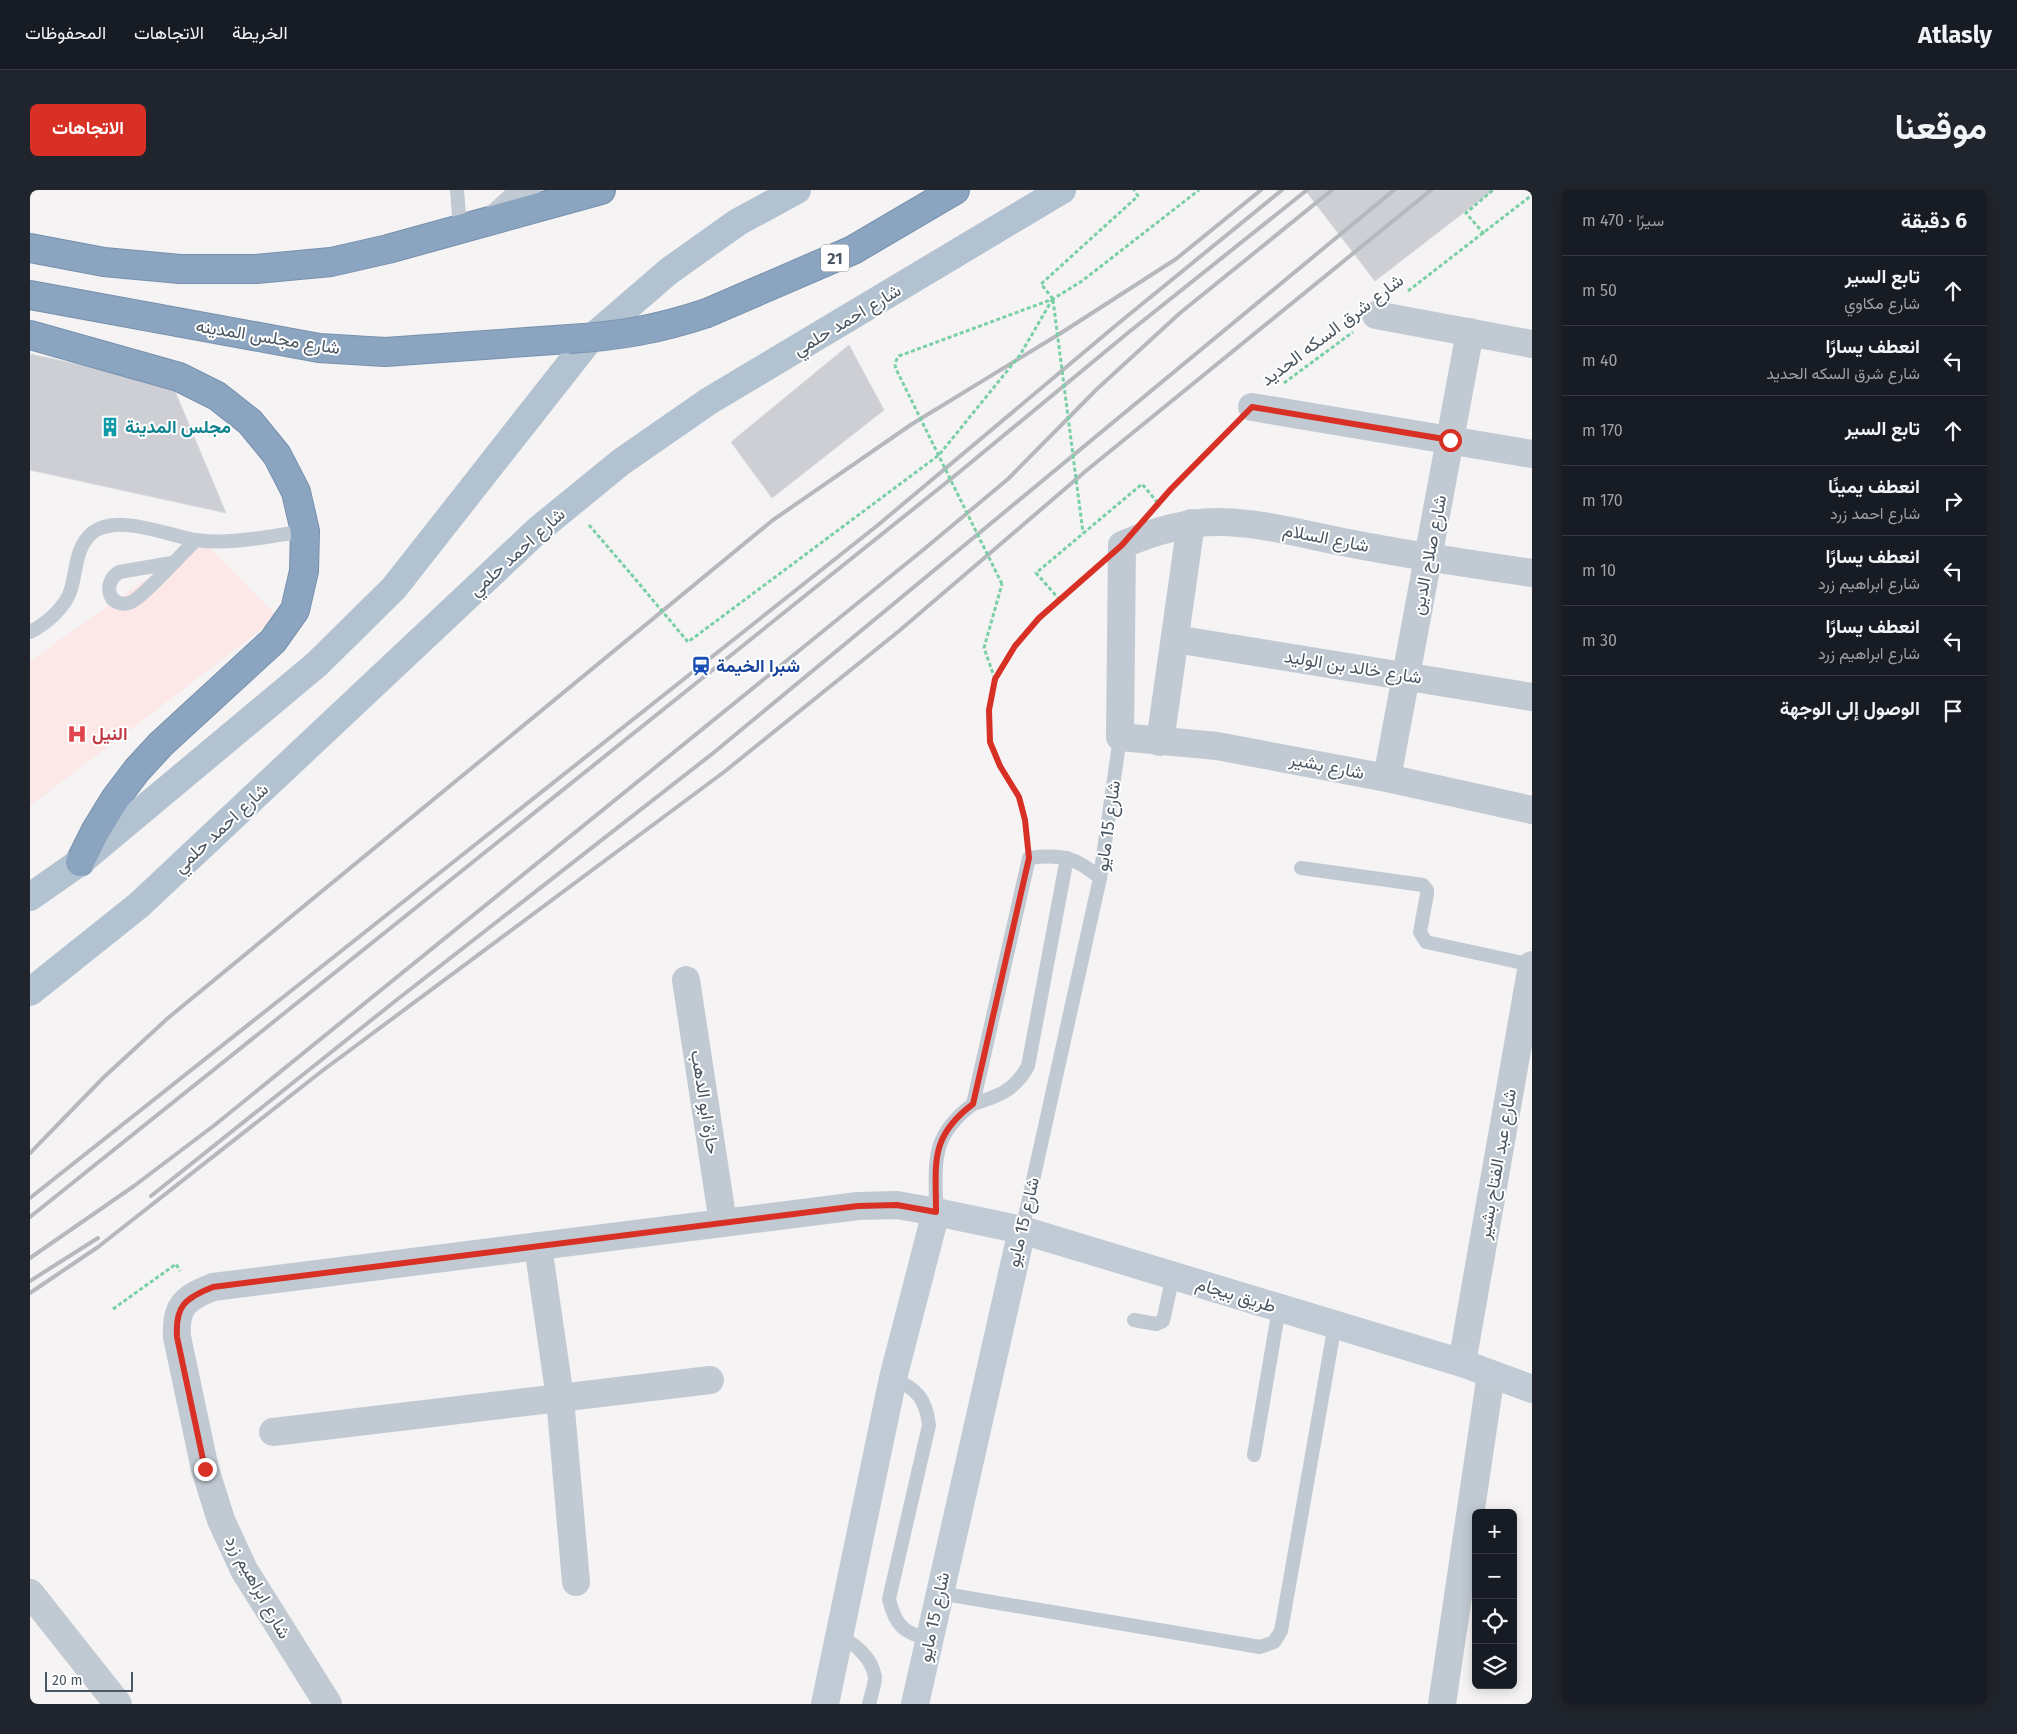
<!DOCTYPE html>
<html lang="ar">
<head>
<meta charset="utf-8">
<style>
	body { margin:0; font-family:"Fira Sans",Vazirmatn,sans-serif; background:#20242c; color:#f1f3f6; direction:rtl }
	.controls { position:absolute; right:15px; bottom:15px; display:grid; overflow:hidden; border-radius:8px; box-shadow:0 2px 12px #0003 }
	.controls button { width:45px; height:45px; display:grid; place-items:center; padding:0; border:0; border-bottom:1px solid #363941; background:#171b24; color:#f1f3f6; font:25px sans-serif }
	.scale { position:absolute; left:15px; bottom:12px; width:88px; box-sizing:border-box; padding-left:5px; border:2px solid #4a5661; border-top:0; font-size:14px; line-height:18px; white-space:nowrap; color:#4a5661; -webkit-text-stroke:4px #fff; paint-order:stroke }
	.stop { position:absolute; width:15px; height:15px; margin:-11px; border:4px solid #d93025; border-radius:50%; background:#fff }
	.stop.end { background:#d93025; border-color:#fff; box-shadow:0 1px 5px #0008 }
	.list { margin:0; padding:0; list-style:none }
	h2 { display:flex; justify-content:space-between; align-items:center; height:65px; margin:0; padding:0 20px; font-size:21px }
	h2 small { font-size:16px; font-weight:400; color:#9ea1a6 }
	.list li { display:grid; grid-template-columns:32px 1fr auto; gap:15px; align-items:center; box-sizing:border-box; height:70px; padding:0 20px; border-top:1px solid #363941 }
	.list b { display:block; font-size:19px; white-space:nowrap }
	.list p { margin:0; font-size:16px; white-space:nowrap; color:#9ea1a6 }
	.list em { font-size:16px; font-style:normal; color:#9ea1a6 }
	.icon { flex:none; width:28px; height:28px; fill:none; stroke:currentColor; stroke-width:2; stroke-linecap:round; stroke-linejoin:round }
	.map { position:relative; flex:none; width:1502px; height:1514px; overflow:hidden; direction:ltr; border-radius:8px }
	header { display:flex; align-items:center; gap:30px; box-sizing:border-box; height:70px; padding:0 25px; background:#171b24; border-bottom:1px solid #363941 }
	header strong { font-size:24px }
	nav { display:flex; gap:28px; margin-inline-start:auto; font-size:18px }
	.intro { display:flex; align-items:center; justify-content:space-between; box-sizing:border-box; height:120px; padding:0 30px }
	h1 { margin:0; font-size:35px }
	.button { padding:12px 22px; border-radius:8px; background:#d93025; color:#fff; font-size:18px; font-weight:700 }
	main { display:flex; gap:30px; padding:0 30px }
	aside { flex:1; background:#171b24; border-radius:8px; box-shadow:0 2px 12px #0003 }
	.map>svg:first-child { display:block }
	.medical { fill:#fce8e6 }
	.building { fill:#cdcfd5; stroke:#d7d9de }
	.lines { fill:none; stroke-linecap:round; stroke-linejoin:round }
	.highway-casing { stroke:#7690ad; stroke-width:30 }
	.path { stroke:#7ad0a6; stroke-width:3; stroke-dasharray:4 2.5; stroke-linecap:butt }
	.lane { stroke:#c1cad2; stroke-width:14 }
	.street { stroke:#c1cad2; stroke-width:28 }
	.secondary { stroke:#c1cbd6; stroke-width:28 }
	.primary { stroke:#b3c2d1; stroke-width:28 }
	.highway { stroke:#8ba5c1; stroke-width:28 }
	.rail { stroke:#b5b8bd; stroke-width:4 }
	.highway-bridge-casing { stroke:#7690ad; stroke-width:30; stroke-linecap:butt }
	.path-bridge { stroke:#7ad0a6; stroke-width:3; stroke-dasharray:4 2.5; stroke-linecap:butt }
	.highway-bridge { stroke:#8ba5c1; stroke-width:28 }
	.route { stroke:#d93025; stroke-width:6 }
	.labels { text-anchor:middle; stroke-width:4; stroke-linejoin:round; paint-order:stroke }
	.shield { fill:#fff; stroke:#808990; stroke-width:1 }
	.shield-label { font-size:16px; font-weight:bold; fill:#4a5661 }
	.street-label { font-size:18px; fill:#4a5661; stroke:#fff }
	.culture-label { font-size:18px; font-weight:bold; fill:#0d838f; stroke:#fff; text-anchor:start }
	.transit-label { font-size:18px; font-weight:bold; fill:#164399; stroke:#fff; text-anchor:start }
	.health-label { font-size:18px; font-weight:bold; fill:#be3a42; stroke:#fff; text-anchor:start }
</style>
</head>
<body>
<header>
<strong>Atlasly</strong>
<nav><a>الخريطة</a><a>الاتجاهات</a><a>المحفوظات</a></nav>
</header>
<div class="intro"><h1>موقعنا</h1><a class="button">الاتجاهات</a></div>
<main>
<aside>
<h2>6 دقيقة<small>سيرًا · 470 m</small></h2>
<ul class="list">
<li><svg class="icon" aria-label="ahead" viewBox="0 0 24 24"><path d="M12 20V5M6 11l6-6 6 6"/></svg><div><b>تابع السير</b><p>شارع مكاوي</p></div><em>50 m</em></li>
<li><svg class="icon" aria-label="left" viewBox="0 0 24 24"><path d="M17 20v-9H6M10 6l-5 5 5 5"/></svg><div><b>انعطف يسارًا</b><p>شارع شرق السكه الحديد</p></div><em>40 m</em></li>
<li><svg class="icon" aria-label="ahead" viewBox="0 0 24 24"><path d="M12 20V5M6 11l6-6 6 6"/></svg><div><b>تابع السير</b></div><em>170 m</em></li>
<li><svg class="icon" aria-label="right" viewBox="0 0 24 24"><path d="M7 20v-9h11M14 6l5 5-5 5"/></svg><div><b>انعطف يمينًا</b><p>شارع احمد زرد</p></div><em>170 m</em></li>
<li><svg class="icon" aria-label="left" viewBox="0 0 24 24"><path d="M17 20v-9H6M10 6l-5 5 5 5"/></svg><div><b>انعطف يسارًا</b><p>شارع ابراهيم زرد</p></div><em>10 m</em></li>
<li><svg class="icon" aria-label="left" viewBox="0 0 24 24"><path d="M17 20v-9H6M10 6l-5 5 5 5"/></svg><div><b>انعطف يسارًا</b><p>شارع ابراهيم زرد</p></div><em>30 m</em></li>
<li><svg class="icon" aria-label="arrive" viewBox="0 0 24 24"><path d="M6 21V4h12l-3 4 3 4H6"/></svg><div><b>الوصول إلى الوجهة</b></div></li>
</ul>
</aside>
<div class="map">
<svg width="1502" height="1514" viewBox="0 0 1502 1514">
	<rect width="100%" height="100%" fill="#f5f3f3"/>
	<path class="medical" d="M172 350 248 427 0 616V471Z"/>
	<g class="building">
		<path d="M1275 0H1463L1345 91Z"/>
		<path d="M819 155 854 220 742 308 701 252Z"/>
		<path d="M0 164 142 194 196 323 0 280Z"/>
	</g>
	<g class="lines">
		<defs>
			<g id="highway">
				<path d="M0 58 74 72 150 79H226L301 72 358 59 571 0"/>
				<path d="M0 105 289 158 355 162 539 149"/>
				<path d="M677 123 823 60 925 0"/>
				<path d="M0 145 149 187 187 206 220 232 247 265 266 302 275 341 274 381 265 420 243 451 131 554 107 580 85 609 66 640 50 672"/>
			</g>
		</defs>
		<use href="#highway" class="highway-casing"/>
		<g class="path">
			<path d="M1454 44 1436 23 1463 0"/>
			<path d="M1378 101 1502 5"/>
			<path d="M1023 109 1011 94 1108 6 1104 0"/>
			<path d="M1254 193 1323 142"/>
			<path d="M1131 310 1203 236"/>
			<path d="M559 335 601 384"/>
			<path d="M1030 410 1006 383 1112 294 1128 313"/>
			<path d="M965 489 954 458 972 394"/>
			<path d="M997 647C996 634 994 619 988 606 980 588 965 572 960 552 959 546 959 539 959 533 957 465 1017 422 1063 381"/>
			<path d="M83 1119 146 1074 150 1081"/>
		</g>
		<g class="lane">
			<path d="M427 0 430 39"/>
			<path d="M142 373 89 382C72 393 78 418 99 413 111 410 153 362 166 350"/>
			<path d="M0 442C16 434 36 417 41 399 47 379 45 358 62 343 87 323 136 345 165 350 201 355 239 346 275 341"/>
			<path d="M1271 678 1393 695 1397 700V704L1390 742 1396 752 1502 775"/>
			<path d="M943 914C969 906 984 901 998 876L1037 668"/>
			<path d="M906 1022C906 973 899 947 943 914L999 668C1031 664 1046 667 1070 688"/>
			<path d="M992 1040 1070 688 1090 547"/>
			<path d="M1104 1130 1126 1134 1133 1131 1143 1086"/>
			<path d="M863 1188C887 1199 896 1209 899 1235L859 1409C865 1435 874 1444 900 1449"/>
			<path d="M1224 1265 1249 1118"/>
			<path d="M909 1403 1230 1457 1244 1452 1251 1441 1305 1134"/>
			<path d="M809 1447C825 1453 842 1468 845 1487 845 1494 841 1506 839 1514"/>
		</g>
		<g class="street">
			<path d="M463 30 496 0"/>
			<path d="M1346 125 1502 154"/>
			<path d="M1222 217 1502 264"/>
			<path d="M1502 383C1440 374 1379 365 1318 353 1275 345 1231 332 1187 332 1153 332 1122 342 1092 355L1090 547 1187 556 1357 588 1502 620"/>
			<path d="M1145 449 1502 507"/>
			<path d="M1130 552 1161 333"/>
			<path d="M1357 588 1440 142"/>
			<path d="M656 790 693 1033"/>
			<path d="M508 1056 530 1208 546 1392"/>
			<path d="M1432 1173 1502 775"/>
			<path d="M243 1242 680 1190"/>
			<path d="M0 1403 88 1514"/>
			<path d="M298 1514 214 1380 191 1330 175 1279 147 1147C145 1116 155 1108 183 1097L828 1016 867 1015 906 1022"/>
			<path d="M1412 1514 1461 1184"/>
		</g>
		<g class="secondary">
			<path d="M795 1514 863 1188 906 1022 992 1040 1432 1173 1502 1199"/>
			<path d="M885 1514 992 1040"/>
		</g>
		<g class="primary">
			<path d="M0 707 50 672 287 474 364 398 559 150 639 81 708 32 767 0"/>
			<path d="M0 802 109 715 509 339 591 272 679 211 1032 0"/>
		</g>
		<use href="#highway" class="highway"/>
		<g class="rail">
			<path d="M0 963 73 888 138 828 743 330 882 234 1031 143 1146 69 1231 0"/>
			<path d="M121 1006 364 812 682 564 1364 0"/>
			<path d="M0 1008 848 335 1090 132 1252 0"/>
			<path d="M0 1027 927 284 1099 142 1277 0"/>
			<path d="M0 1068 104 996 186 934 893 360 978 289 1067 199 1150 123 1302 0"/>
			<path d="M0 1091 68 1048"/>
			<path d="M0 1103 68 1057 292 881 694 582 869 441 1057 280 1401 0"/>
		</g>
		<defs>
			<path id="highway-bridge" d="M539 149C590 146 629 139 677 123"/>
		</defs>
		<use href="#highway-bridge" class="highway-bridge-casing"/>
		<g class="path-bridge">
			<path d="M1023 110 1053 343"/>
			<path d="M601 384 658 452 909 265 990 165 1022 110"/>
			<path d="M972 394 866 179C864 174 866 170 869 166L1023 109 1052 91 1169 0"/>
		</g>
		<use href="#highway-bridge" class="highway-bridge"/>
	</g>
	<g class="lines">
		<path class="route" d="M175 1279 147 1147C145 1116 155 1108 183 1097L828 1016 867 1015 906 1022C906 973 899 947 943 914L999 668 995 630 989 607 970 576 960 552 959 520 965 489 985 456 1009 428 1092 355 1141 299 1222 217 1420 250"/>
	</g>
	<defs>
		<symbol id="building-bare" viewBox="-9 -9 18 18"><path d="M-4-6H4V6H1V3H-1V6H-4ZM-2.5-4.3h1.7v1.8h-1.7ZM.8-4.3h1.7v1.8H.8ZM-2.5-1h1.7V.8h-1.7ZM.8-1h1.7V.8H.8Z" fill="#0f9aa8" stroke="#fff" stroke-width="2.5" paint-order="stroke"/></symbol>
		<symbol id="station-bare" viewBox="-9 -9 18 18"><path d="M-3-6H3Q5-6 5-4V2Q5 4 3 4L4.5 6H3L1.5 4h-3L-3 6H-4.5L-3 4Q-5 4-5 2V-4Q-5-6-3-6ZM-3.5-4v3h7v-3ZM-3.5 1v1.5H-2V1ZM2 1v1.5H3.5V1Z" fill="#1a4fb4" stroke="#fff" stroke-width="2.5" paint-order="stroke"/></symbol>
		<symbol id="hospital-bare" viewBox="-9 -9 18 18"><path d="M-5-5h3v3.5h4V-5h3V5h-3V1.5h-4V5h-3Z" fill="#e0444e" stroke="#fff" stroke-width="2.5" paint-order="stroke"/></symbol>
	</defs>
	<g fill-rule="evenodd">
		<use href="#building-bare" x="66" y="223" width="28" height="28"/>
		<use href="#station-bare" x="657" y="462" width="28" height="28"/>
		<use href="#hospital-bare" x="33" y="530" width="28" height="28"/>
	</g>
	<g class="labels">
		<rect class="shield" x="791" y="54.5" width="28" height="27" rx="4"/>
		<g class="shield-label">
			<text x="805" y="74">21</text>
		</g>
		<g class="street-label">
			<text transform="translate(817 130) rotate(-31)" y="6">شارع احمد حلمي</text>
			<text transform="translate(1302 140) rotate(-37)" y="6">شارع شرق السكه الحديد</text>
			<text transform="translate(238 147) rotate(9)" y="6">شارع مجلس المدينه</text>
			<text transform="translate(1296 348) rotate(11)" y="6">شارع السلام</text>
			<text transform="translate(487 362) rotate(-42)" y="6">شارع احمد حلمي</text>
			<text transform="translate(1399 365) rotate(-79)" y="6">شارع صلاح الدين</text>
			<text transform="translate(1323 477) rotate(9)" y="6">شارع خالد بن الوليد</text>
			<text transform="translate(1297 576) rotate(11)" y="6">شارع بشير</text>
			<text transform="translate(1078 636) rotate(-82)" y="6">شارع 15 مايو</text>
			<text transform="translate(191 638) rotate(-43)" y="6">شارع احمد حلمي</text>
			<text transform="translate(675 912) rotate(81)" y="6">حارة ابو الدهب</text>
			<text transform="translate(1467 974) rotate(-80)" y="6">شارع عبد الفتاح بشير</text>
			<text transform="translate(993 1032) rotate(-77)" y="6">شارع 15 مايو</text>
			<text transform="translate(1206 1105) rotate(17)" y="6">طريق بيجام</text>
			<text transform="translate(228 1397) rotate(61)" y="6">شارع ابراهيم زرد</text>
			<text transform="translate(904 1427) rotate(-78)" y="6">شارع 15 مايو</text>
		</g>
		<g class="culture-label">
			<text x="95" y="243">مجلس المدينة</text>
		</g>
		<g class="transit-label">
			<text x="686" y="482">شبرا الخيمة</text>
		</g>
		<g class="health-label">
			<text x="62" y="550">النيل</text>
		</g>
	</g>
</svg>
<div class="controls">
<button>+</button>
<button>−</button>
<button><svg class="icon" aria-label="locate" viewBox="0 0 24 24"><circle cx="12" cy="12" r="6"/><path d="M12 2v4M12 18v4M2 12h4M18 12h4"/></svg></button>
<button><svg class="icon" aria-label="layers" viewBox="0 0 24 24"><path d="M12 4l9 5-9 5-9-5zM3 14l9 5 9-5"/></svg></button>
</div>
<div class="scale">20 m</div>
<div class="stop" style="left:1420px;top:250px"></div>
<div class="stop end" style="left:175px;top:1279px"></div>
</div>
</main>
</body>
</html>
